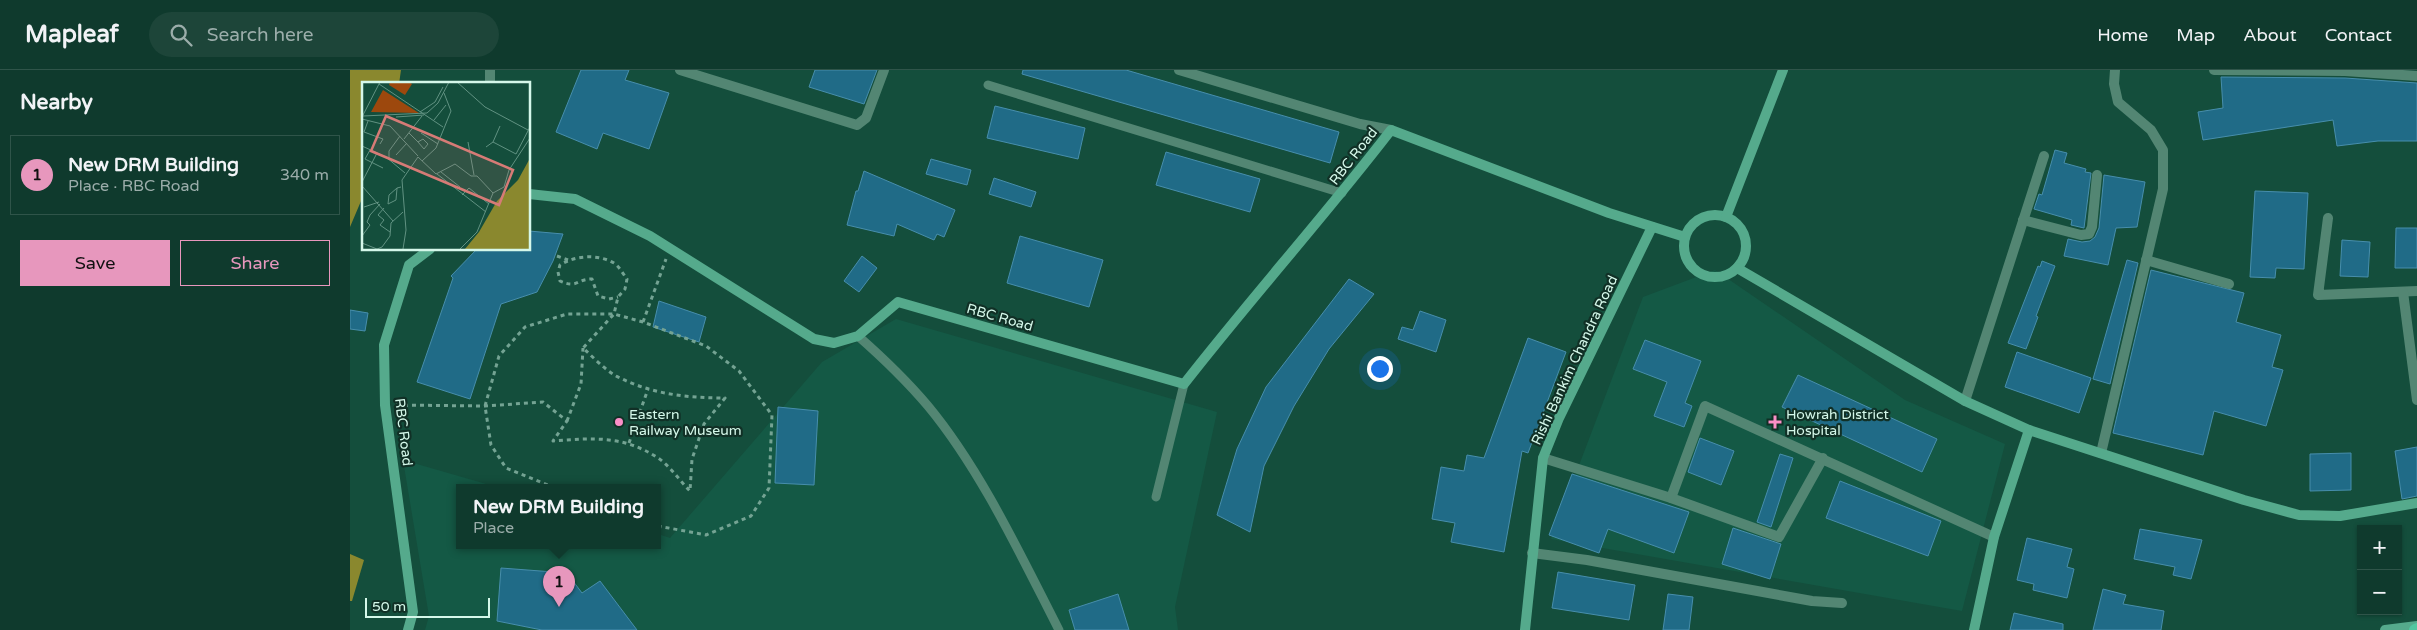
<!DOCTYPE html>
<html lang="en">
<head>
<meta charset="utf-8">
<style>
	body { margin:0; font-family:"Varela Round",sans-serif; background:#1d4539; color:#f1f3f6 }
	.controls { position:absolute; right:15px; bottom:15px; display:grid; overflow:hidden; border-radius:0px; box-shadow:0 1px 4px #0004 }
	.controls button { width:45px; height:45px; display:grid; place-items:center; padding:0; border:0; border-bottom:1px solid #2f5449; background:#0f3a2d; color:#f1f3f6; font:25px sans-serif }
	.scale { position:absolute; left:15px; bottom:12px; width:125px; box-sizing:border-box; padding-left:5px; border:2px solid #d5f8ea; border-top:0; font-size:14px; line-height:18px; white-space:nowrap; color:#d5f8ea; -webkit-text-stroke:4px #113026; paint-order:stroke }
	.you { position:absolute; left:1029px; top:298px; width:18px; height:18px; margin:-12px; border:4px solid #fff; border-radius:50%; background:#1a73e8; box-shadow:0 0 0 8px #1a73e833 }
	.badge { display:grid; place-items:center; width:32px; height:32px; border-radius:50%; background:#e797bd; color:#111; font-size:16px; font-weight:700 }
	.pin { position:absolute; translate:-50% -41px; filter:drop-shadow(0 1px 2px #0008) }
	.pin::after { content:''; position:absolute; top:26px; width:18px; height:15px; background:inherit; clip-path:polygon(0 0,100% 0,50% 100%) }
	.popup { position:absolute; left:106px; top:414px; width:205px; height:65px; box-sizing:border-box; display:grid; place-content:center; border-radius:0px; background:#0f3a2d; filter:drop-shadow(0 1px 4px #0005); font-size:16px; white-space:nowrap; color:#9badaa }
	.popup b { font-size:19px; color:#f1f3f6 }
	.popup::after { content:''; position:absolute; left:50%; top:100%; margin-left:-10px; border:10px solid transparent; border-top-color:#0f3a2d }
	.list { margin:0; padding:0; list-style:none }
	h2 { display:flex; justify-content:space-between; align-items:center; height:65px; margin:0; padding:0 20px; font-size:21px }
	h2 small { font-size:16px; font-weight:400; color:#9badaa }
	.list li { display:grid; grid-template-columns:32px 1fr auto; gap:15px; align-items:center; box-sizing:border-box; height:80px; margin:0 10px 10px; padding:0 10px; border:1px solid #2f5449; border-radius:0px }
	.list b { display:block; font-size:19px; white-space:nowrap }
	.list p { margin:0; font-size:16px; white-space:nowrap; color:#9badaa }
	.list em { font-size:16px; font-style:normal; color:#9badaa }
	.actions { display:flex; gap:10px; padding:15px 20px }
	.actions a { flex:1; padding:11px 0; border:1px solid #e797bd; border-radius:0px; text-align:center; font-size:18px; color:#e797bd }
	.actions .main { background:#e797bd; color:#111 }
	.icon { flex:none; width:28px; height:28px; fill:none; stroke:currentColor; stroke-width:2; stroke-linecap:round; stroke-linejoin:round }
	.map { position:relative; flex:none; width:2067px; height:560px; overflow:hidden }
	header { display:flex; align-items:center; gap:30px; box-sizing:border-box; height:70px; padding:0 25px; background:#0f3a2d; border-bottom:1px solid #2f5449 }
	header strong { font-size:24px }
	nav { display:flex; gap:28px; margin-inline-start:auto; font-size:18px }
	.search { width:350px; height:45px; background:#1d4539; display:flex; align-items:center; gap:12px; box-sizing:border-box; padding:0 18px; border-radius:28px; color:#9badaa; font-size:19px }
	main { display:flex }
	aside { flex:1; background:#0f3a2d }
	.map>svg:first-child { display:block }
	.built { fill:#145945 }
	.water { fill:#8a882e }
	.building { fill:#206b87; stroke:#478eac }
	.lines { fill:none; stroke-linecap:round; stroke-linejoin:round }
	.path { stroke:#74a393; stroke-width:3; stroke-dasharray:4 4; stroke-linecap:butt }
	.lane { stroke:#538673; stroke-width:9 }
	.street { stroke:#538673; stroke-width:10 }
	.secondary { stroke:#55aa8c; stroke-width:10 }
	.primary { stroke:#53c6a0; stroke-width:12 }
	.poi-dot { fill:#fa8fc7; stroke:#113026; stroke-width:2 }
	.labels { text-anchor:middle; stroke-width:4.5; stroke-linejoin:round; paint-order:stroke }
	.street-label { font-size:14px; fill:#d5f8ea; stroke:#113026 }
	.poi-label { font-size:14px; fill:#d5f8ea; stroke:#113026; text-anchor:start }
	.inset-road { fill:none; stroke:#619282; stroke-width:1 }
	.view { fill:#d67b76; fill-opacity:0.15; stroke:#d67b76; stroke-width:2.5 }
	.inset-edge { fill:none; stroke:#d5f8ea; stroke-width:2.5 }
</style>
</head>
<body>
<header>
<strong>Mapleaf</strong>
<div class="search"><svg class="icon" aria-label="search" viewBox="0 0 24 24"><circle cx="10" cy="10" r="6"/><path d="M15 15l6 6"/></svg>Search here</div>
<nav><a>Home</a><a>Map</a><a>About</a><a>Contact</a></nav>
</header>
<main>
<aside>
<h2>Nearby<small></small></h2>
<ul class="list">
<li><span class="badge">1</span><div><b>New DRM Building</b><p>Place · RBC Road</p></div><em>340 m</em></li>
</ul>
<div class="actions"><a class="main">Save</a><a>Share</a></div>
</aside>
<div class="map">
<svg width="2067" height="560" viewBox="0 0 2067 560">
	<rect width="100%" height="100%" fill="#144e3c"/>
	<g class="built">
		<path d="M1365 200 1555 330 1655 374 1612 541 1201 469 1293 227Z"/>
		<path d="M546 249 867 342 825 537 828 560H75L79 546 53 390 150 418H110V476H308V464L320 468 472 292Z"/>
	</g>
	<g class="water">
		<path d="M0 0H51L49 14H14V124L0 157Z"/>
		<path d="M0 484 14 490 2 531H0Z"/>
	</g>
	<g class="building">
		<path d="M231 0H279L275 10 319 23 299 79 253 63 247 79 206 62Z"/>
		<path d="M465 0H527L514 34 459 17Z"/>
		<path d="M673 0H776L989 62 980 93 672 4Z"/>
		<path d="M1871 7 1995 8 2067 13V71H2028L1987 76 1983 50 1853 70 1848 42 1873 38Z"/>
		<path d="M645 36 735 58 728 89 637 68Z"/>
		<path d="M1705 80 1717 83 1714 93 1736 99 1735 102 1741 103 1734 158 1721 155 1722 150 1684 139 1689 124 1692 125Z"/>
		<path d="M816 82 910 109 900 142 806 115Z"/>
		<path d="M581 89 621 100 617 115 576 104Z"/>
		<path d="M514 101 605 140 594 167 587 164 584 170 547 154 544 166 497 155 506 121H508Z"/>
		<path d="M1754 105 1795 112 1787 157 1766 158 1758 195 1714 186 1718 169 1732 172 1740 171 1745 167 1749 158Z"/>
		<path d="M644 108 686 122 681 137 639 124Z"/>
		<path d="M1905 121 1958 123 1954 199 1926 198 1925 208 1900 207Z"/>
		<path d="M2046 158H2067V198H2045Z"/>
		<path d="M179 161 213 164 203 191 187 222 151 234 120 329 67 312 103 208 101 206 127 179H179Z"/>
		<path d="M670 166 753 190 739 237 657 213Z"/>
		<path d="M1992 170 2020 172 2018 207 1990 206Z"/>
		<path d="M512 186 527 198 509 222 494 211Z"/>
		<path d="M1777 190 1788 193 1760 314 1743 309Z"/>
		<path d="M1692 191 1705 196 1686 246 1688 247 1676 279 1658 273 1688 196 1690 197Z"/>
		<path d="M1801 200 1894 223 1886 252 1931 265 1922 297 1933 300 1916 356 1864 341 1853 385 1763 363Z"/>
		<path d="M999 209 1024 224 979 279 944 336 914 396 900 462 867 445 887 379 916 317Z"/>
		<path d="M309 231 356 247 349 272 303 257Z"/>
		<path d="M0 240 18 243 15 261 0 259Z"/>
		<path d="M1070 241 1096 250 1086 282 1048 269 1052 257 1063 260Z"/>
		<path d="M1178 268 1216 282 1178 383 1172 381 1154 482 1101 472 1105 453 1082 449 1091 397 1114 401 1117 385 1134 388Z"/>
		<path d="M1295 270 1351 291 1335 333 1342 336 1334 357 1304 346 1317 312 1283 299Z"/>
		<path d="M1667 282 1741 308 1729 343 1655 317Z"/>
		<path d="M1448 305 1587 369 1572 402 1432 337Z"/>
		<path d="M428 337 468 341 464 415 425 413Z"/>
		<path d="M1350 368 1384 381 1371 415 1338 402Z"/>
		<path d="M2067 377V426L2052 429 2045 381Z"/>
		<path d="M2001 383V420L1960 421V384Z"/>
		<path d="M1430 384 1443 388 1421 457 1407 452Z"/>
		<path d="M1222 404 1339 442 1324 483 1258 459 1249 483 1199 465Z"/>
		<path d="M1490 411 1591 451 1578 486 1476 448Z"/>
		<path d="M1383 458 1431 474 1420 509 1372 494Z"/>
		<path d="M1790 459 1852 470 1841 509 1823 505 1825 497 1784 489Z"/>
		<path d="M1677 468 1722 479 1717 497 1724 499 1717 528 1683 520 1684 514 1667 510Z"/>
		<path d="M151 498 217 503 232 523 250 511 287 560H192L147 551Z"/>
		<path d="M1208 502 1285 515 1279 550 1202 538Z"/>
		<path d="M1753 519 1776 525 1773 534 1814 541 1811 560H1743Z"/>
		<path d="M768 524 779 560H725L719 540Z"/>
		<path d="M1318 524 1343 527 1339 560H1313Z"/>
		<path d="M1664 543 1713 554V560H1660Z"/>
	</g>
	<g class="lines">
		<g class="path">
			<path d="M207 186 218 190"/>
			<path d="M293 252 316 189"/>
			<path d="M46 335 135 336 193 332 217 351 203 371C243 368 273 365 308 388 320 396 330 411 340 421L342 389 354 354 375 328C336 328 301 324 266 306 254 299 243 287 233 278L264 244 268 227 275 219 277 209C273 204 269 196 264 193 248 184 226 185 210 195L208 202 210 211C228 219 226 209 242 209L248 226 259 229 268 227"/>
			<path d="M217 351 231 314 233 278"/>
			<path d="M279 373 298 319"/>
			<path d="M205 418 156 398 141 375 135 336 149 286 175 257 217 244H264L293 252 356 276 389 301 422 345 419 418 401 446 356 465 308 456"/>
		</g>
		<g class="lane">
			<path d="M638 15 992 123"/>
			<path d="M508 266C533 288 556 310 578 336 631 400 671 486 709 560"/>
			<path d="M806 427 834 314"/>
		</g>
		<g class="street">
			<path d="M140 0V14"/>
			<path d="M330 0 507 55 516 48 534 0"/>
			<path d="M829 0 1010 54 1041 60"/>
			<path d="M1864 0 1995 1 2067 6"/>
			<path d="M1978 148 1968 225 2067 221"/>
			<path d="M1673 150 1731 165 1739 164 1742 157 1747 105"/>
			<path d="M1796 190 1879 214"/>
			<path d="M2053 222 2067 330"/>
			<path d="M1615 331 1694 86"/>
			<path d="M1751 383 1813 119V80L1801 60 1768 32 1764 14 1765 0"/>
			<path d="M1193 388 1321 428"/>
			<path d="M1473 388 1429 467 1321 428 1355 336 1644 467"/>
			<path d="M1182 483 1237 490 1462 531 1492 533"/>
		</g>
		<g class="secondary">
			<path d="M179 124 225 129 300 166 464 269 484 273 508 266 548 232 834 314C901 228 974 147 1041 60L1259 143 1335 167"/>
			<circle cx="1365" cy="176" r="31"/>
			<path d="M1376 147 1433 0"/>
			<path d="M1387 198 1615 331 1679 360 1894 430 1949 445 1990 446 2067 433"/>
			<path d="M58 560 63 542 35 335 34 275 59 195 80 179"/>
			<path d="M1175 560 1193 388 1209 348 1302 157"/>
			<path d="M1624 560 1644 467 1679 360"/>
			<path d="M2035 560 2067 556"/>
		</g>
		<path class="primary" d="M2065 560 2067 559"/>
	</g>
	<g class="poi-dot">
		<circle cx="269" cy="352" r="5"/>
		<path d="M1422.5 344.5h5v5h5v5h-5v5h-5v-5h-5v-5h5z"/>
	</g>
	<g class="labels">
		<g class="street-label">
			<text transform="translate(1003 86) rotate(-52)" y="5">RBC Road</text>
			<text transform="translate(650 247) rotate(16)" y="5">RBC Road</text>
			<text transform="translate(1224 290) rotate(-65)" y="5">Rishi Bankim Chandra Road</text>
			<text transform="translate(54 362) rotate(83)" y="5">RBC Road</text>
		</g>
		<g class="poi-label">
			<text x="279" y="349">Eastern<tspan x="279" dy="16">Railway Museum</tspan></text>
			<text x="1436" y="349">Howrah District<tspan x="1436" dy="16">Hospital</tspan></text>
		</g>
	</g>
	<g transform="translate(12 12)">
		<rect width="168" height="168" fill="#144e3c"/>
		<path d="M28 0H47L50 2 43 13 27 3ZM21 8 57 31 9 30Z" fill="#9d480d"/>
		<path d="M167 78V167H103L117 150 135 119 156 98Z" fill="#8a882e"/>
		<path class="inset-road" d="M95 0 123 25 166 48M17 2 81 45M58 30 73 20 81 5M1 34 65 31 76 21 87 0M0 35 18 0M34 35 62 33M0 37 28 44 56 74M72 38 84 23M6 39 2 50 21 57 18 62M47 51 56 60 62 67 66 62 61 57 56 60M59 51 76 62M42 57 60 34M106 60 112 93M131 60 138 44M0 64 24 75 43 91M124 65 131 60 154 72 168 45M8 68 3 77 21 86M34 73 45 61M27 78V69L38 54M60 79 74 66 89 29 82 11M79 90 98 105M75 92 124 130M0 100 15 71M0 104 31 139M35 106 34 118 26 122 27 113 35 106 39 105M100 113 107 106 127 122M2 125 17 120M22 126 16 133 22 138 18 143 28 150M0 154 8 143 5 140 8 133 18 122M0 161 15 167 20 165 28 154 29 141 41 130M41 167 44 148 40 98 56 75 74 92 93 82 109 94H115L131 111 142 105 147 88 168 56M98 167 115 150 131 111"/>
		<path class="view" d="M24 34 151 88 137 123 9 69Z"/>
		<rect width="168" height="168" class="inset-edge"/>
	</g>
</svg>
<div class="controls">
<button>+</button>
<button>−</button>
</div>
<div class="scale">50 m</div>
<div class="you"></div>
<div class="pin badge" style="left:209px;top:537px">1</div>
<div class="popup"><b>New DRM Building</b>Place</div>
</div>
</main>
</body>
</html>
